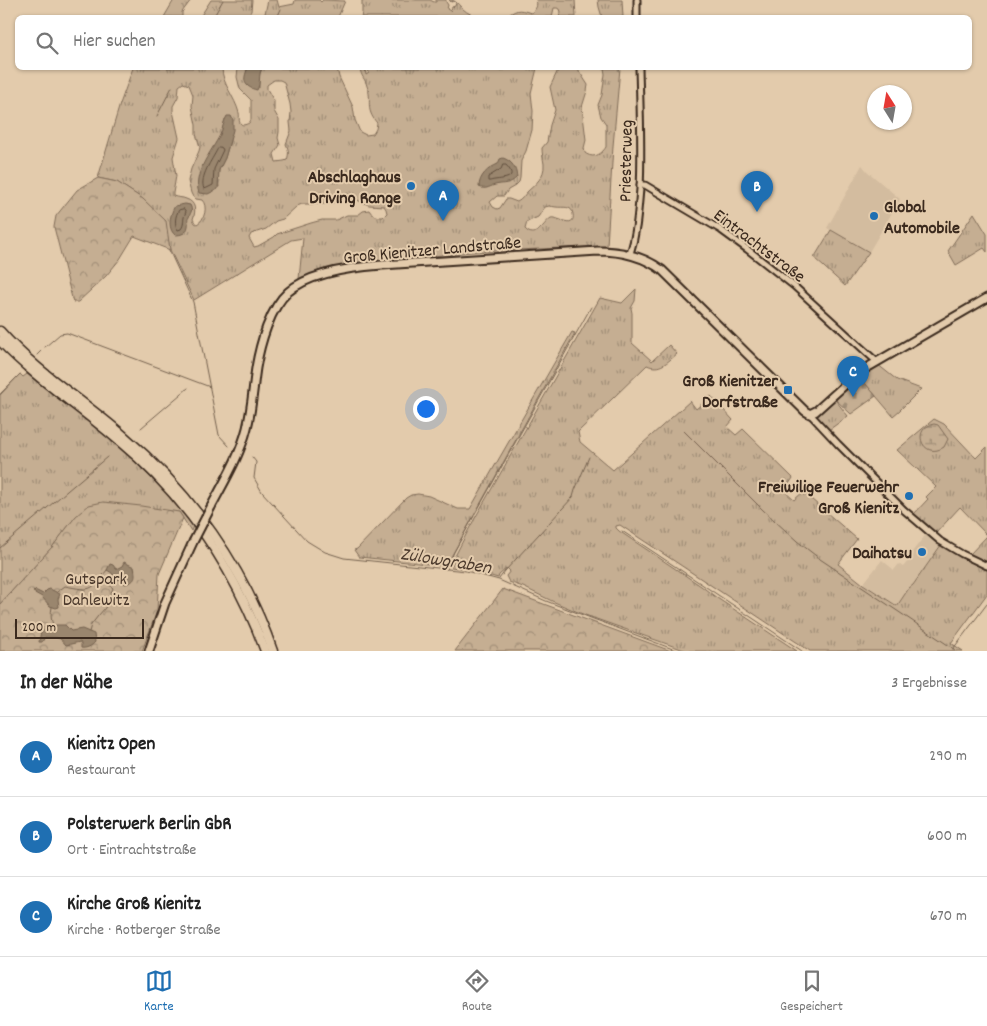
<!DOCTYPE html>
<html lang="de">
<head>
<meta charset="utf-8">
<style>
	body { margin:0; font-family:Dekko,sans-serif; background:#f2f2f2; color:#222 }
	.compass { position:absolute; left:867px; top:85px; width:45px; height:45px; border-radius:50%; background:#fff; box-shadow:0 1px 4px #0004; rotate:349deg }
	.scale { position:absolute; left:15px; bottom:12px; width:129px; box-sizing:border-box; padding-left:5px; border:2px solid #3b2a1e; border-top:0; font-size:14px; line-height:18px; white-space:nowrap; color:#3b2a1e; -webkit-text-stroke:4px #e3cbac; paint-order:stroke }
	.you { position:absolute; left:425px; top:408px; width:18px; height:18px; margin:-12px; border:4px solid #fff; border-radius:50%; background:#1a73e8; box-shadow:0 0 0 8px #1a73e833 }
	.badge { display:grid; place-items:center; width:32px; height:32px; border-radius:50%; background:#1f6fb2; color:#fff; font-size:16px; font-weight:700 }
	.pin { position:absolute; translate:-50% -41px; filter:drop-shadow(0 1px 2px #0008) }
	.pin::after { content:''; position:absolute; top:26px; width:18px; height:15px; background:inherit; clip-path:polygon(0 0,100% 0,50% 100%) }
	.list { margin:0; padding:0; list-style:none }
	h2 { display:flex; justify-content:space-between; align-items:center; height:65px; margin:0; padding:0 20px; font-size:21px }
	h2 small { font-size:16px; font-weight:400; color:#767676 }
	.list li { display:grid; grid-template-columns:32px 1fr auto; gap:15px; align-items:center; box-sizing:border-box; height:80px; padding:0 20px; border-top:1px solid #e0e0e0 }
	.list b { display:block; font-size:19px; white-space:nowrap }
	.list p { margin:0; font-size:16px; white-space:nowrap; color:#767676 }
	.list em { font-size:16px; font-style:normal; color:#767676 }
	.icon { flex:none; width:28px; height:28px; fill:none; stroke:currentColor; stroke-width:2; stroke-linecap:round; stroke-linejoin:round }
	.map { position:relative; flex:none; width:987px; height:651px; overflow:hidden }
	.search { position:absolute; background:#fff; box-shadow:0 1px 4px #0004; left:15px; right:15px; top:15px; height:55px; display:flex; align-items:center; gap:12px; box-sizing:border-box; padding:0 18px; border-radius:8px; color:#767676; font-size:19px }
	.sheet { height:305px; background:#fff }
	nav { display:flex; justify-content:space-around; align-items:center; box-sizing:border-box; height:70px; border-top:1px solid #e0e0e0; background:#fff; font-size:14px; color:#767676 }
	nav a { display:grid; justify-items:center; gap:2px }
	nav .on { color:#1f6fb2 }
	.map>svg:first-child { display:block }
	.built { fill:#d3bc9f }
	.grass { fill:url(#grass-tufts); stroke:#806c58; fill-rule:evenodd }
	.forest { fill:url(#forest-crowns); stroke:#806c58 }
	.wetland { fill:url(#wetland-marsh); stroke:#806c58 }
	.cemetery { fill:url(#cemetery-stones); stroke:#806c58 }
	.water { fill:#9a866e; stroke:#74614e }
	.lines { fill:none; stroke-linecap:round; stroke-linejoin:round }
	.shore { stroke:#614f3e; stroke-width:1 }
	.stream { stroke:#74614e; stroke-width:1 }
	.minor-casing { stroke:#3b2a1e; stroke-width:9 }
	.secondary-casing { stroke:#3b2a1e; stroke-width:11 }
	.trunk-casing { stroke:#3b2a1e; stroke-width:11 }
	.minor { stroke:#e3cbac; stroke-width:5 }
	.secondary { stroke:#e3cbac; stroke-width:7 }
	.trunk { stroke:#e3cbac; stroke-width:8 }
	.secondary-bridge-casing { stroke:#3b2a1e; stroke-width:11; stroke-linecap:butt }
	.secondary-bridge { stroke:#e3cbac; stroke-width:7 }
	.poi-dot { fill:#1f6fb2; stroke:#e3cbac; stroke-width:2 }
	.labels { text-anchor:middle; stroke-width:4; stroke-linejoin:round; paint-order:stroke }
	.street-label { font-size:18px; fill:#3b2a1e; stroke:#e3cbac }
	.poi-label { font-size:18px; font-weight:bold; fill:#3b2a1e; stroke:#e3cbac; text-anchor:end }
	.park-label { font-size:18px; fill:#49372a; stroke:#e3cbac }
	.water-label { font-size:19px; font-style:italic; fill:#4e3c2e; stroke:#e3cbac }
</style>
</head>
<body>
<div class="map">
<svg width="987" height="651" viewBox="0 0 987 651">
	<defs>
		<pattern id="grass-tufts" width="24" height="20" patternUnits="userSpaceOnUse" patternTransform="scale(1.25)"><rect width="24" height="20" fill="#c5ae92"/><path d="M3 7l-1-3M5 7V3M7 7l1-3M15 17l-1-3M17 17v-4M19 17l1-3" fill="none" stroke="#a18e77"/></pattern>
		<pattern id="forest-crowns" width="20" height="18" patternUnits="userSpaceOnUse" patternTransform="scale(1.25)"><rect width="20" height="18" fill="#c5ae92"/><path d="M2 6a3 3 0 1 1 6 0M12 15a3 3 0 1 1 6 0" fill="none" stroke="#a18e77"/></pattern>
		<pattern id="wetland-marsh" width="20" height="14" patternUnits="userSpaceOnUse" patternTransform="scale(1.25)"><rect width="20" height="14" fill="#c5ae92"/><path d="M1 5h8M5 5V1M11 12h8M15 12V8" fill="none" stroke="#a18e77"/></pattern>
		<pattern id="cemetery-stones" width="16" height="16" patternUnits="userSpaceOnUse" patternTransform="scale(1.25)"><rect width="16" height="16" fill="#c5ae92"/><path d="M2 7V4a2 2 0 0 1 4 0v3zM10 15v-3a2 2 0 0 1 4 0v3z" fill="#a18e77"/></pattern>
	</defs>
	<rect width="100%" height="100%" fill="#e3cbac"/>
	<filter id="ink" filterUnits="userSpaceOnUse"><feTurbulence type="fractalNoise" baseFrequency=".02" numOctaves="2"/><feDisplacementMap in="SourceGraphic" scale="10" xChannelSelector="R" yChannelSelector="G"/><feConvolveMatrix kernelMatrix="1 2 1 2 8 2 1 2 1" color-interpolation-filters="sRGB"/></filter>
	<g filter="url(#ink)">
		<g class="built">
			<path d="M862 165 867 171 900 199 869 252 827 228Z"/>
			<path d="M927 533 941 545 913 585 909 588 897 606 863 584 882 560 894 570 899 564 903 567 914 554 912 552Z"/>
		</g>
		<g class="grass">
			<path d="M174 0H191L182 12V17H164Z"/>
			<path d="M211 0H252L251 11 247 17H200Z"/>
			<path d="M268 0H277L279 7 294 4 295 0H319L321 2 323 0 345 1 338 17 264 18Z"/>
			<path d="M362 0H430L434 2H436V0H446V2L448 5 447 9 450 11 451 10 452 7 455 6 456 3 454 1 451 2 449 0C457 0 458 5 463 9 467 13 474 16 479 17H361L362 13Z"/>
			<path d="M536 0H575L576 17H559L561 12 560 9 557 8H554L552 17H504C518 10 516 8 531 13 536 10 538 5 536 0Z"/>
			<path d="M598 0H622L623 17H602L599 7Z"/>
			<path d="M133 68H222C222 84 235 97 239 113 240 116 238 122 241 124 243 126 247 124 249 123L251 120V100L240 89 237 77 238 68H248L246 71 259 88V76L262 68H337L339 77 353 107 355 120 360 132 366 135 373 134 376 129 377 123C364 108 373 101 367 86 365 78 361 77 360 68H365L366 75 369 73 368 68H537L531 93 533 111 532 130 526 151 521 161 520 178 519 182 515 186 508 190 504 196H497L490 202 493 207 497 209 500 208 506 199H509L517 202C522 200 524 195 528 191 536 184 545 176 544 164 543 158 542 153 542 148L547 142 550 125 555 110 550 87 559 68H579V71L588 85 587 91 582 107 586 140 584 148 585 153C593 159 601 155 606 147V124L601 117 598 105 602 95 605 74 604 68H620L613 146 607 246 471 252 358 264 317 273 299 279 303 238 291 240 194 300 170 250 165 221 143 199 117 182 98 178 120 104ZM274 80H280L284 82 290 104 291 112 290 122 291 131 286 144C289 150 289 154 287 160L284 161 276 162 274 154 280 145 278 138 279 132V120L274 111V101L267 89V85ZM183 83 189 85 193 95 192 106 196 125V134L200 147 199 151 191 169 188 181 191 193 193 197 196 199 202 200C208 206 205 220 197 224L195 223 193 219C196 211 196 202 186 199 182 197 178 198 173 196V193L176 176 173 157 179 138 173 111V106L178 97 179 86ZM225 119 230 141 225 158 219 170 218 177 219 187 199 174 221 134ZM349 198 357 200 369 205 384 206 386 209 387 213 383 217C376 217 373 216 369 210L363 211 358 215H347L336 220H322L311 223 277 234 274 237 258 246 254 247 249 238 251 234 266 229 276 221 283 219 297 206 302 204H328ZM549 206C551 206 554 207 556 207 563 208 572 205 573 214 576 230 556 216 551 218 544 222 536 241 525 229L527 222 538 217 545 207Z"/>
			<path d="M974 213 987 234V252L984 248 956 265 948 251Z"/>
			<path d="M831 230 869 252 845 286 814 258Z"/>
			<path d="M636 289 635 301 631 308 632 313V343L652 361 669 345 677 354C667 362 660 371 647 365L578 432 580 442 613 470 690 401 696 409 711 396 733 420 727 427 736 435 743 429 793 478 784 491 794 500 803 492 857 539 838 564 863 584 897 606 909 588 913 585 941 545 987 569V594L951 643 963 651H810L620 525 616 526V528L619 531 701 586 717 598 797 651H687L585 615 552 601 523 587 509 582 506 576 510 571 507 568 499 575 498 578 471 570 451 567 455 556 470 527 600 298 622 303Z"/>
			<path d="M572 332 575 333 446 566 359 557 354 550 357 549 406 498 411 495 418 494 429 496 458 509H470Z"/>
			<path d="M877 364 897 380 921 389 900 410 893 416 859 376Z"/>
			<path d="M20 374 23 377 27 374 118 445 171 498 193 526 191 531 179 512 76 516 53 546 0 604V394Z"/>
			<path d="M833 397 848 416 826 432 812 415Z"/>
			<path d="M934 419 944 424 976 458 987 447V535L960 507 936 533 913 515 928 499 926 497 936 487 897 450Z"/>
			<path d="M987 536V563L969 555Z"/>
		</g>
		<g class="forest">
			<path d="M98 178 117 182 143 199 166 221 170 250 134 236 120 259 106 276 78 302H73L54 227 56 216 77 190Z"/>
			<path d="M103 502 141 506 179 512 183 518 159 574 157 611 142 651H0V604L53 546 76 516 89 505Z"/>
			<path d="M503 589 671 651H455Z"/>
		</g>
		<path class="wetland" d="M934 424 938 425 948 439 944 447C923 461 910 428 934 424Z"/>
		<path class="cemetery" d="M859 376 876 396 851 414 836 400 839 395Z"/>
		<g class="water">
			<path d="M248 68H262C258 75 261 83 257 90 244 87 242 80 248 68Z"/>
			<path d="M227 116H231L233 120V130L225 158 219 170 218 189 208 194 199 193C192 174 212 151 220 135 223 129 223 122 227 116Z"/>
			<path d="M503 158C512 161 516 168 517 177 510 185 503 183 495 185 488 187 486 190 479 187 479 176 488 168 498 164L500 159Z"/>
			<path d="M185 204 190 205C193 211 191 211 189 217 186 222 189 220 188 226 187 233 182 235 175 235 167 228 170 214 175 206Z"/>
			<path d="M124 562 134 567C136 578 136 581 125 584L119 579 116 580 112 573 107 570 110 564 113 565 116 569 122 566Z"/>
			<path d="M50 589 60 594 58 599 59 607 56 608 50 606 42 597 33 592 35 590 43 594 47 590Z"/>
			<path d="M56 625H65L71 631 82 629 94 634 95 642C92 646 86 649 81 648V644L80 642 66 645C58 635 57 638 45 637L42 642H39L41 631 44 627 51 628Z"/>
		</g>
		<g class="lines">
			<g class="shore">
				<path d="M220 147 222 148 223 150 214 169 213 185 207 188 204 189C199 177 212 160 217 150Z"/>
				<path d="M503 165H506C521 181 499 178 490 181H488V177L501 169Z"/>
				<path d="M184 209 186 212C182 219 185 224 181 229L178 230C174 225 175 215 179 210Z"/>
			</g>
			<g class="stream">
				<path d="M213 18 223 0"/>
				<path d="M277 18 281 9"/>
				<path d="M157 116 172 87"/>
				<path d="M169 250 193 302 219 435 229 446"/>
				<path d="M45 347 60 334 67 333 210 387"/>
				<path d="M37 355 41 351"/>
				<path d="M0 395 20 374"/>
				<path d="M141 428 188 388"/>
				<path d="M684 431 763 510 797 541 820 559 948 645"/>
				<path d="M252 457 256 462 254 478 262 492 307 541 325 552 344 558 466 571 499 580 546 601 678 651"/>
				<path d="M478 509 591 307"/>
				<path d="M622 531 802 651"/>
				<path d="M0 548 107 457"/>
				<path d="M447 569 454 552 474 516"/>
				<path d="M499 579 505 571 573 497 575 490 589 457"/>
				<path d="M57 592 65 586C92 591 90 592 107 570"/>
				<path d="M52 607C51 613 50 620 54 626"/>
				<path d="M89 632 91 625 98 616 105 608 113 588 101 578"/>
				<path d="M951 647 956 651"/>
				<path d="M953 649 987 604"/>
			</g>
			<defs>
				<g id="minor">
					<path d="M637 0V18"/>
					<path d="M640 185H645L721 230 747 249 794 286 877 362"/>
					<path d="M630 254C637 232 638 211 640 189 642 148 640 108 639 68"/>
					<path d="M810 414 838 444 904 510 940 541 962 554 987 566"/>
				</g>
				<g id="secondary">
					<path d="M211 507C224 482 240 456 247 428 252 408 253 388 256 368 260 344 270 308 288 292 309 273 354 267 382 265L598 251C621 251 643 256 662 270L805 411 810 414 816 411 858 373 987 298"/>
					<path d="M149 651 165 603 193 542"/>
				</g>
				<g id="trunk">
					<path d="M0 331C36 372 83 400 124 436 191 493 244 567 273 651"/>
					<path d="M0 341C36 379 80 407 119 441 186 497 235 570 265 651"/>
				</g>
			</defs>
			<use href="#minor" class="minor-casing"/>
			<use href="#secondary" class="secondary-casing"/>
			<use href="#trunk" class="trunk-casing"/>
			<use href="#minor" class="minor"/>
			<use href="#secondary" class="secondary"/>
			<use href="#trunk" class="trunk"/>
			<defs>
				<path id="secondary-bridge" d="M193 542 211 507"/>
			</defs>
			<use href="#secondary-bridge" class="secondary-bridge-casing"/>
			<use href="#secondary-bridge" class="secondary-bridge"/>
		</g>
	</g>
	<g class="poi-dot">
		<circle cx="411" cy="186" r="5"/>
		<circle cx="874" cy="216" r="5"/>
		<rect x="783" y="385" width="10" height="10" rx="2.5"/>
		<circle cx="909" cy="496" r="5"/>
		<circle cx="922" cy="552" r="5"/>
	</g>
	<g class="labels">
		<g class="street-label">
			<text transform="translate(625 161) rotate(-89)" y="6">Priesterweg</text>
			<text transform="translate(760 245) rotate(37)" y="6">Eintrachtstraße</text>
			<text transform="translate(432 249) rotate(-5)" y="6">Groß Kienitzer Landstraße</text>
		</g>
		<g class="poi-label">
			<text x="401" y="182">Abschlaghaus<tspan x="401" dy="21">Driving Range</tspan></text>
			<text x="884" y="212" text-anchor="start">Global<tspan x="884" dy="21">Automobile</tspan></text>
			<text x="778" y="386">Groß Kienitzer<tspan x="778" dy="21">Dorfstraße</tspan></text>
			<text x="899" y="492">Freiwilige Feuerwehr<tspan x="899" dy="21">Groß Kienitz</tspan></text>
			<text x="912" y="558">Daihatsu</text>
		</g>
		<g class="park-label">
			<text x="96" y="584">Gutspark<tspan x="96" dy="21">Dahlewitz</tspan></text>
		</g>
		<g class="water-label">
			<text transform="translate(446 559) rotate(9)" y="7">Zülowgraben</text>
		</g>
	</g>
</svg>
<svg class="compass" viewBox="-18 -18 36 36"><path d="M0-13l5 13h-10z" fill="#e53935"/><path d="M0 13l5-13h-10z" fill="#767676"/></svg>
<div class="scale">200 m</div>
<div class="you"></div>
<div class="pin badge" style="left:443px;top:221px">A</div>
<div class="pin badge" style="left:757px;top:212px">B</div>
<div class="pin badge" style="left:853px;top:397px">C</div>
<div class="search"><svg class="icon" aria-label="search" viewBox="0 0 24 24"><circle cx="10" cy="10" r="6"/><path d="M15 15l6 6"/></svg>Hier suchen</div>
</div>
<section class="sheet">
<h2>In der Nähe<small>3 Ergebnisse</small></h2>
<ul class="list">
<li><span class="badge">A</span><div><b>Kienitz Open</b><p>Restaurant</p></div><em>290 m</em></li>
<li><span class="badge">B</span><div><b>Polsterwerk Berlin GbR</b><p>Ort · Eintrachtstraße</p></div><em>600 m</em></li>
<li><span class="badge">C</span><div><b>Kirche Groß Kienitz</b><p>Kirche · Rotberger Straße</p></div><em>670 m</em></li>
</ul>
</section>
<nav>
<a class="on"><svg class="icon" aria-label="map" viewBox="0 0 24 24"><path d="M3 6l6-2 6 2 6-2v14l-6 2-6-2-6 2zM9 4v14M15 6v14"/></svg>Karte</a>
<a><svg class="icon" aria-label="directions" viewBox="0 0 24 24"><path d="M12 3l9 9-9 9-9-9zM9 14v-3h6M13 9l2 2-2 2"/></svg>Route</a>
<a><svg class="icon" aria-label="saved" viewBox="0 0 24 24"><path d="M7 4h10v16l-5-4-5 4z"/></svg>Gespeichert</a>
</nav>
</body>
</html>
